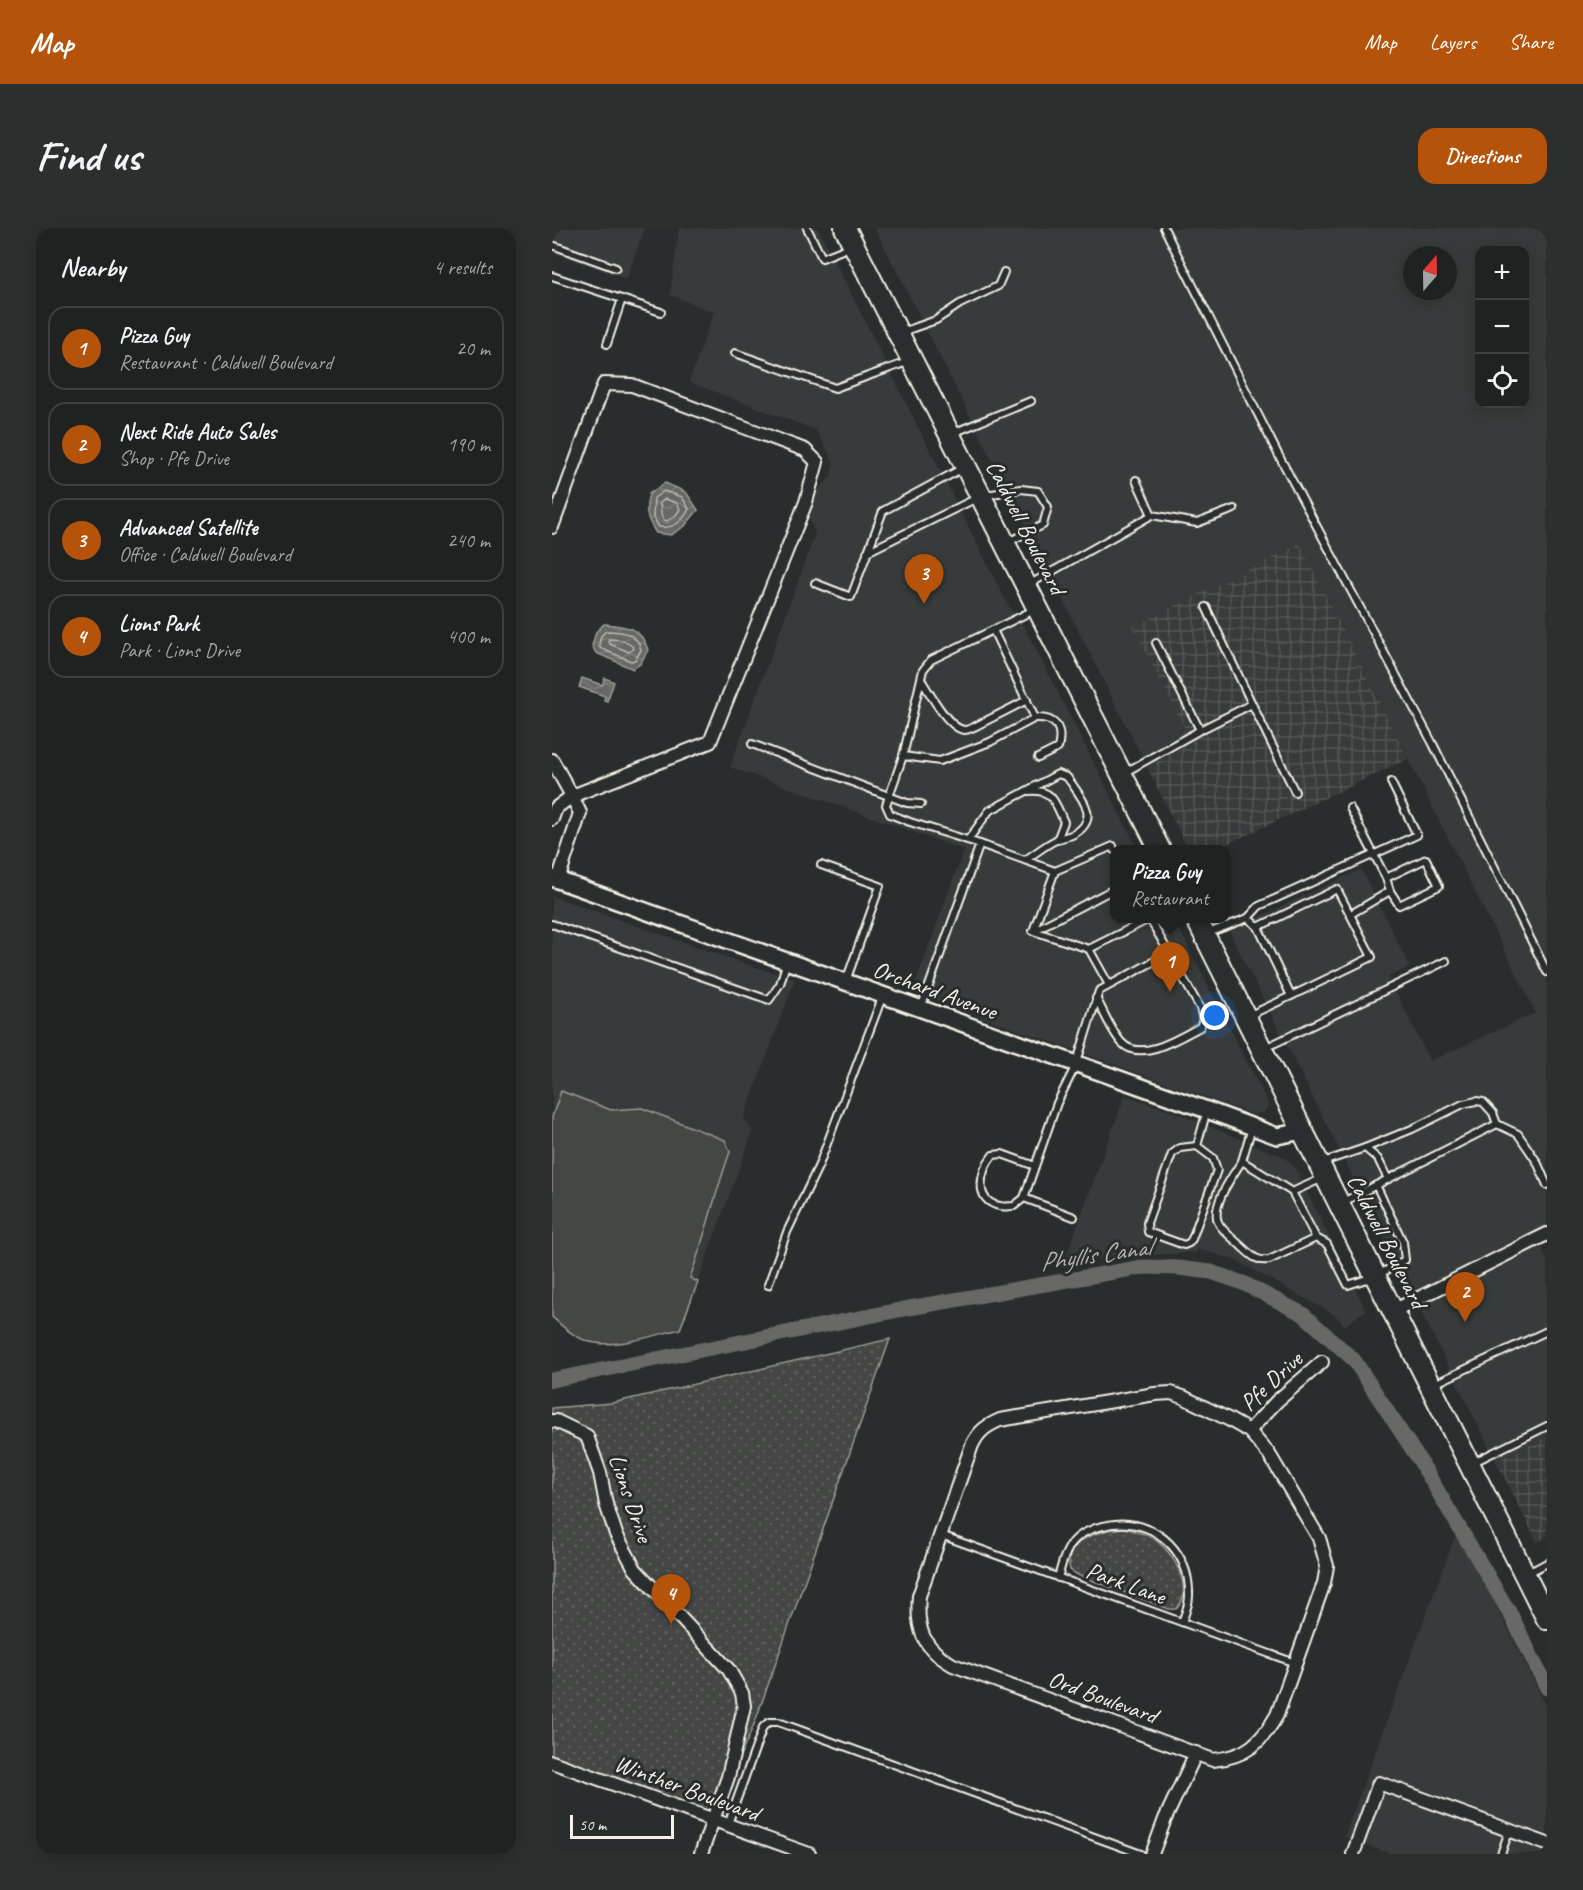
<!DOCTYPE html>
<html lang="en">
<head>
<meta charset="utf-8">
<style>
	body { margin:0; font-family:Caveat,sans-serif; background:#2d2f2f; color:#f1f3f6 }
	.controls { position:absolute; right:18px; top:18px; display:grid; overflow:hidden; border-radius:12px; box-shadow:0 3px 15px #0003 }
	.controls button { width:54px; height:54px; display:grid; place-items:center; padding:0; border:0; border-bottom:2px solid #3d3f40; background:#202222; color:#f1f3f6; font:30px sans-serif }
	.compass { position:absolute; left:851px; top:18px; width:54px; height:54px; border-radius:50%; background:#202222; box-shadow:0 3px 15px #0003; rotate:20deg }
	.scale { position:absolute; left:18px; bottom:15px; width:104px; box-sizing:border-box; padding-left:6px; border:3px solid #f4f1e8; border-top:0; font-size:16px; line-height:21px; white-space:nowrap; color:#f4f1e8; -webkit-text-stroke:4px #2a2d2e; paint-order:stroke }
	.you { position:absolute; left:663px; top:788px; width:21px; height:21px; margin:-15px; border:4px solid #fff; border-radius:50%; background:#1a73e8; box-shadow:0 0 0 9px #1a73e833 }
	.badge { display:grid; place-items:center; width:39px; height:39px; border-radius:50%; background:#b45309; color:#fff; font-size:20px; font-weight:700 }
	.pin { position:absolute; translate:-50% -50px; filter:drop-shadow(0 2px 3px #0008) }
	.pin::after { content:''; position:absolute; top:32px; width:21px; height:18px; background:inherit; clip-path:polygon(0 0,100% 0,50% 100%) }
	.popup { position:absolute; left:558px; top:617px; width:120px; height:78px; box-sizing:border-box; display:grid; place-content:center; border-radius:12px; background:#202222; filter:drop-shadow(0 2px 4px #0005); font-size:20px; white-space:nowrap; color:#a2a4a5 }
	.popup b { font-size:22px; color:#f1f3f6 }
	.popup::after { content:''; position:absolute; left:50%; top:100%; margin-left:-12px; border:12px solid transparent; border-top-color:#202222 }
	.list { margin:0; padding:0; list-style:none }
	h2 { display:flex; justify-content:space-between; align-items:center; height:78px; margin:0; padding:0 24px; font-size:26px }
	h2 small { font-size:20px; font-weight:400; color:#a2a4a5 }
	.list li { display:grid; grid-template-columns:39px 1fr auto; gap:18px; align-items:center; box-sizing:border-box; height:84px; margin:0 12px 12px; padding:0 12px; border:2px solid #3d3f40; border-radius:18px }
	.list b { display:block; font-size:22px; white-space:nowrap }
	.list p { margin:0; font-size:20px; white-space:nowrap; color:#a2a4a5 }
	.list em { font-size:20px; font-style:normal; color:#a2a4a5 }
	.icon { flex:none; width:33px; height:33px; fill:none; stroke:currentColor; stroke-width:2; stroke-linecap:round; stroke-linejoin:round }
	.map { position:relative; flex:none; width:995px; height:1626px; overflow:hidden; border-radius:18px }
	header { display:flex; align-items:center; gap:36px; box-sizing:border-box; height:84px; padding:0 30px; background:#b45309; color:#fff }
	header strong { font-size:28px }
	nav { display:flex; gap:33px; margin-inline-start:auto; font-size:21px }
	.intro { display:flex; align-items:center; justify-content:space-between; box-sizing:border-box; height:144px; padding:0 36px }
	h1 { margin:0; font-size:42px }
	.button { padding:15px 27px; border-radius:18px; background:#b45309; color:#fff; font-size:21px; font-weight:700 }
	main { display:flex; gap:36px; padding:0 36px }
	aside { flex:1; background:#202222; border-radius:18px; box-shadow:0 3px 15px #0003 }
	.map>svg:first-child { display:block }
	.built { fill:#373a3a; fill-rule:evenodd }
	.industrial { fill:url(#industrial-grid) }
	.grass { fill:#444645; stroke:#9c9c96; stroke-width:1.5 }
	.park { fill:url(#park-dots); stroke:#9c9c96; stroke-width:1.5 }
	.water { fill:url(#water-waves); stroke:#9f9f9a; stroke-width:1.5 }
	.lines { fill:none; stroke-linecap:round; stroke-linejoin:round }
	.shore { stroke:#bcbab4; stroke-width:1.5 }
	.canal { stroke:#676866; stroke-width:15 }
	.service-casing { stroke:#f4f1e8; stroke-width:10 }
	.minor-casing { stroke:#f4f1e8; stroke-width:16 }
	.tertiary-casing { stroke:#f4f1e8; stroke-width:20 }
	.primary-casing { stroke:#f4f1e8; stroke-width:24 }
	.service { stroke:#2a2d2e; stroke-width:6 }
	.minor { stroke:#2a2d2e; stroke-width:12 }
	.tertiary { stroke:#2a2d2e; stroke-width:15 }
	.primary { stroke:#2a2d2e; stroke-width:20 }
	.labels { text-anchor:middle; stroke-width:6; stroke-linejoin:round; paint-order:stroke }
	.street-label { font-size:24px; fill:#f4f1e8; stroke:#2a2d2e }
	.water-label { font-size:26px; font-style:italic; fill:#b5b3ae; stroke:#2a2d2e }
</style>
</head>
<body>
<header>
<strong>Map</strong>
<nav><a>Map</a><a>Layers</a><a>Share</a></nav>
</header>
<div class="intro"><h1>Find us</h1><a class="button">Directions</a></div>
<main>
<aside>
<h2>Nearby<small>4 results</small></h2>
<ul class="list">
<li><span class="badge">1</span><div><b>Pizza Guy</b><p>Restaurant · Caldwell Boulevard</p></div><em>20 m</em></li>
<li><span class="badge">2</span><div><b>Next Ride Auto Sales</b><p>Shop · Pfe Drive</p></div><em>190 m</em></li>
<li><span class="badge">3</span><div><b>Advanced Satellite</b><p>Office · Caldwell Boulevard</p></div><em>240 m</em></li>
<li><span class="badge">4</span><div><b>Lions Park</b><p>Park · Lions Drive</p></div><em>400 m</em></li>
</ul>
</aside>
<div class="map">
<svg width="995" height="1626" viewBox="0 0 995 1626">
	<defs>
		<pattern id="industrial-grid" width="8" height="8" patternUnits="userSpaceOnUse" patternTransform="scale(1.5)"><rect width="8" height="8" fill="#373a3a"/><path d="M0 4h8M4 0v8" fill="none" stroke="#555756"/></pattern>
		<pattern id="park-dots" width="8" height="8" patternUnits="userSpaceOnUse" patternTransform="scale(1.5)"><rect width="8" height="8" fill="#444645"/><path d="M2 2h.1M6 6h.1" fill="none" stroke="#606160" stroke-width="1.8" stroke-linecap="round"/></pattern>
		<pattern id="water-waves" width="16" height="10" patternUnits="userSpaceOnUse" patternTransform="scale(1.5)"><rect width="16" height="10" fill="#676866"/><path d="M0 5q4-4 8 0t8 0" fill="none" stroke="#7d7e7c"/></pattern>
	</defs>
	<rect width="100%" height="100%" fill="#2a2d2e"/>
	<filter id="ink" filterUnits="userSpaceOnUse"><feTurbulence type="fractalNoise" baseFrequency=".0167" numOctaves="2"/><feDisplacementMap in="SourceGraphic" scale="12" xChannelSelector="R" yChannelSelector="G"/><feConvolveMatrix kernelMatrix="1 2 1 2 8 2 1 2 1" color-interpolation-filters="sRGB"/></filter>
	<g filter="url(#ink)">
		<g class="built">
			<path d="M0 0H93L74 51 0 24Z"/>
			<path d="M127 0H266L456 377 473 400 586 621 562 622V690L622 691 716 875 715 880 711 885 703 887 360 764 412 622 178 539 263 307 253 277 279 248 282 235 264 202 137 154 162 84 118 67Z"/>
			<path d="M323 0H995V1012L988 1016 995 1031V1209L944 1233 677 703 809 641 858 739 836 749 878 833 984 785 748 316 640 514 595 539ZM927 22H972V176H927ZM860 27H896V63H860Z"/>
			<path d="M0 668 191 735 243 751 192 890 201 903 128 1101 62 1116 36 1114 15 1102 0 1089Z"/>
			<path d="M573 867 627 886 732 929 743 940 814 1082 793 1098 783 1087 685 1033 646 1021 644 1024 512 1034Z"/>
			<path d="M903 1308 942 1373 995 1480V1626H839L792 1609Z"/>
		</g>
		<g class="industrial">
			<path d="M748 316 856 531 665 621H636L595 539 640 514 581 399Z"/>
			<path d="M995 1209V1309L985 1314 944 1233Z"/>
		</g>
		<path class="grass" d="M9 863 59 882 90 880 173 912 178 924C163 965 153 1009 138 1050L146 1054 128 1101C103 1107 60 1122 35 1113 22 1109 10 1098 0 1089V889Z"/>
		<g class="park">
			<path d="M338 1111 203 1494 161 1592 0 1534V1180L60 1175Z"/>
			<path d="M572 1300C583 1303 594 1305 603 1312 622 1323 643 1364 624 1381H617L526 1347 518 1342C511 1311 549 1302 572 1300Z"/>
		</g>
		<g class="water">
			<path d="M113 255 134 264 146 282 133 298 119 307 104 305C95 291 92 283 97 266Z"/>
			<path d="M52 396C74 398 89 399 96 422L88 436 81 441 44 425 40 418 44 404Z"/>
			<path d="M30 450 50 457 53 450 62 454 55 473 52 472 53 468 27 459Z"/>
		</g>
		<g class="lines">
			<g class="shore">
				<path d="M112 263 130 269 137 281C131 293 121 301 107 299L101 289 102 270Z"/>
				<path d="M113 271 125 275 128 281 124 287 115 293 112 292 109 286 108 275Z"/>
				<path d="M54 403C69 403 86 405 89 422L83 432 79 433 48 420 47 417 49 408Z"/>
				<path d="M57 411 71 412 80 418 81 421 77 424 58 416 56 414Z"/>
			</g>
			<path class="canal" d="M0 1152 357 1080 591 1039 626 1040 659 1044 691 1055 751 1086 802 1132 868 1233 960 1389 995 1460"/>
			<defs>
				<g id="service">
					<path d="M255 0 270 30 300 18"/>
					<path d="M612 0 726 226 881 516 995 744"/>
					<path d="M0 17 64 40"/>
					<path d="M0 48 109 84"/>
					<path d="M350 104 384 92 408 76 446 58 452 44"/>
					<path d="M55 116 70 71"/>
					<path d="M183 125 283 160 358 133"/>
					<path d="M401 205 479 173"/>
					<path d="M584 252 600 287"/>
					<path d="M315 324 429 268 469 261 486 263 496 279 491 297 456 314"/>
					<path d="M263 355 299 369 331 283 411 240"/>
					<path d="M478 356 600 287 645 295 682 281"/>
					<path d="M441 402 483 490C504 489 511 500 506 520L486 530"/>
					<path d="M370 453C377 464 397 502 413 502 416 502 419 500 422 499L475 472"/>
					<path d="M700 476 743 564"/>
					<path d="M648 502 700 476 654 379"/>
					<path d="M200 516 355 575 369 576"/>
					<path d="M351 528 388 533 438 514 483 490"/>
					<path d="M572 545 648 502 604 415"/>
					<path d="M477 563C501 561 503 574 512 594L505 612"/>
					<path d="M798 580 834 650 838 663 847 677 887 658 874 631 834 650"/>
					<path d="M416 612 437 583 506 546 515 549C528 568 550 590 522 606 516 609 510 609 504 612 493 617 483 626 473 632"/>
					<path d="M428 616 358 594 338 586 334 577 351 528 371 442 379 432 484 381"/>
					<path d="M269 637 328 658 294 753"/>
					<path d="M799 686 838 663"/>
					<path d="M696 690 707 678 865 607 839 554"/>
					<path d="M0 696 217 772 228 756 235 733"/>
					<path d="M706 699 785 661 820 729 739 768"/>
					<path d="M481 703 503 643 561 618 562 622"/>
					<path d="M481 703 537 721 597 691"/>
					<path d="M481 703 562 661"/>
					<path d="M656 705 696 690 706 699 739 768 696 788"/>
					<path d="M537 721 557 757"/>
					<path d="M544 770C552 784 559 803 570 815 589 835 629 809 648 799L651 792 648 780 617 725"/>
					<path d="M369 780 428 616 503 643"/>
					<path d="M713 820 894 733"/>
					<path d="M945 896 966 906 985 934 995 957"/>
					<path d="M700 899 690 933 740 964 771 950"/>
					<path d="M645 918 628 920 620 926 595 995 596 1004 632 1017 637 1015 640 1011 665 942 661 930 645 918 655 882"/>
					<path d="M690 933C681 947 659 977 666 994 670 1003 682 1011 689 1018 698 1026 704 1034 717 1032L764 1010"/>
					<path d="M771 934 813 920 826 931 836 951"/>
					<path d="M740 964 764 1010 775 1016 796 1057 824 1048 853 1032 851 1014 824 957"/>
					<path d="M472 970 462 978C458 978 452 979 448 978 421 973 428 943 441 927L450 926 483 938"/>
					<path d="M791 974 945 896 941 885 931 874 924 873 911 876 860 901 813 920"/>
					<path d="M522 989 472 970 505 875 524 837 547 763 617 725 597 690"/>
					<path d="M216 1057 235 1004 267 937 331 767"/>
					<path d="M880 1157 995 1103"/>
					<path d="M920 1235 995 1198"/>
					<path d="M389 1307 743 1435"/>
					<path d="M976 1345 995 1335"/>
					<path d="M506 1350C509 1339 512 1325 520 1315 527 1306 540 1300 551 1298 597 1286 639 1320 637 1368 637 1377 633 1386 630 1394"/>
					<path d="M176 1596 211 1499 217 1494H226L589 1626"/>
					<path d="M949 1626 957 1603"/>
				</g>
				<g id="minor">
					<path d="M0 299 52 156 80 157 253 222 265 234 254 274 158 514 20 568 0 532"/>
					<path d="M0 591 4 580 20 568 28 585 6 652"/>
					<path d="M841 1083 995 1006"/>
					<path d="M619 1165 631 1169 676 1191 697 1203 717 1226 767 1310 775 1338 772 1355 725 1487C709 1515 694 1529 661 1532L401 1437C371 1420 364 1402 367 1368L420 1217C427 1203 434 1198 448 1192L603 1166Z"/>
					<path d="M0 1193H4L35 1208 48 1245 54 1276 64 1306 83 1341 177 1442 190 1465 192 1478 176 1549 149 1626"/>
					<path d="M697 1203 725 1173 770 1134"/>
					<path d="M0 1534 257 1626"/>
					<path d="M600 1626 613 1591 644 1525"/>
					<path d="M801 1626 827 1555 995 1616"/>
				</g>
				<path id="tertiary" d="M0 650 655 882 725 908 751 903"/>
				<g id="primary">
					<path d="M293 0 608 622"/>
					<path d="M644 690 995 1391"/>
				</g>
			</defs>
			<use href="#service" class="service-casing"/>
			<use href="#minor" class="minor-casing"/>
			<use href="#tertiary" class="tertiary-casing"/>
			<use href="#primary" class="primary-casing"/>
			<use href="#service" class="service"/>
			<use href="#minor" class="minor"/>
			<use href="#tertiary" class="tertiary"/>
			<use href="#primary" class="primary"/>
		</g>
	</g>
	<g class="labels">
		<g class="street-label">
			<text transform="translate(474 299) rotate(63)" y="8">Caldwell Boulevard</text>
			<text transform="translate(383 762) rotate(20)" y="8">Orchard Avenue</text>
			<text transform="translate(835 1013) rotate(63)" y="8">Caldwell Boulevard</text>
			<text transform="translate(719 1153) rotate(-43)" y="8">Pfe Drive</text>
			<text transform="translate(79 1270) rotate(71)" y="8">Lions Drive</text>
			<text transform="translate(574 1355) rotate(20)" y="8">Park Lane</text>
			<text transform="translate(551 1469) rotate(20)" y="8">Ord Boulevard</text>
			<text transform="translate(135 1560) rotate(20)" y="8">Winther Boulevard</text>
		</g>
		<g class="water-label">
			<text transform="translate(543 1026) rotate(-8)" y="9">Phyllis Canal</text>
		</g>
	</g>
</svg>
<div class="controls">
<button>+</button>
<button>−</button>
<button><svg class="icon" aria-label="locate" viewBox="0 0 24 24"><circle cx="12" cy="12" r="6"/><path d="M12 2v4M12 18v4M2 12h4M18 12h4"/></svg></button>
</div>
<svg class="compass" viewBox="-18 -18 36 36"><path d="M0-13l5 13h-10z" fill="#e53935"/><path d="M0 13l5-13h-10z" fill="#a2a4a5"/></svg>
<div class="scale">50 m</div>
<div class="you"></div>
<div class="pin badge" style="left:618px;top:764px">1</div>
<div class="popup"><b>Pizza Guy</b>Restaurant</div>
<div class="pin badge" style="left:913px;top:1094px">2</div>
<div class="pin badge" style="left:372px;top:376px">3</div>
<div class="pin badge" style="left:119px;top:1396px">4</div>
</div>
</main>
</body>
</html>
